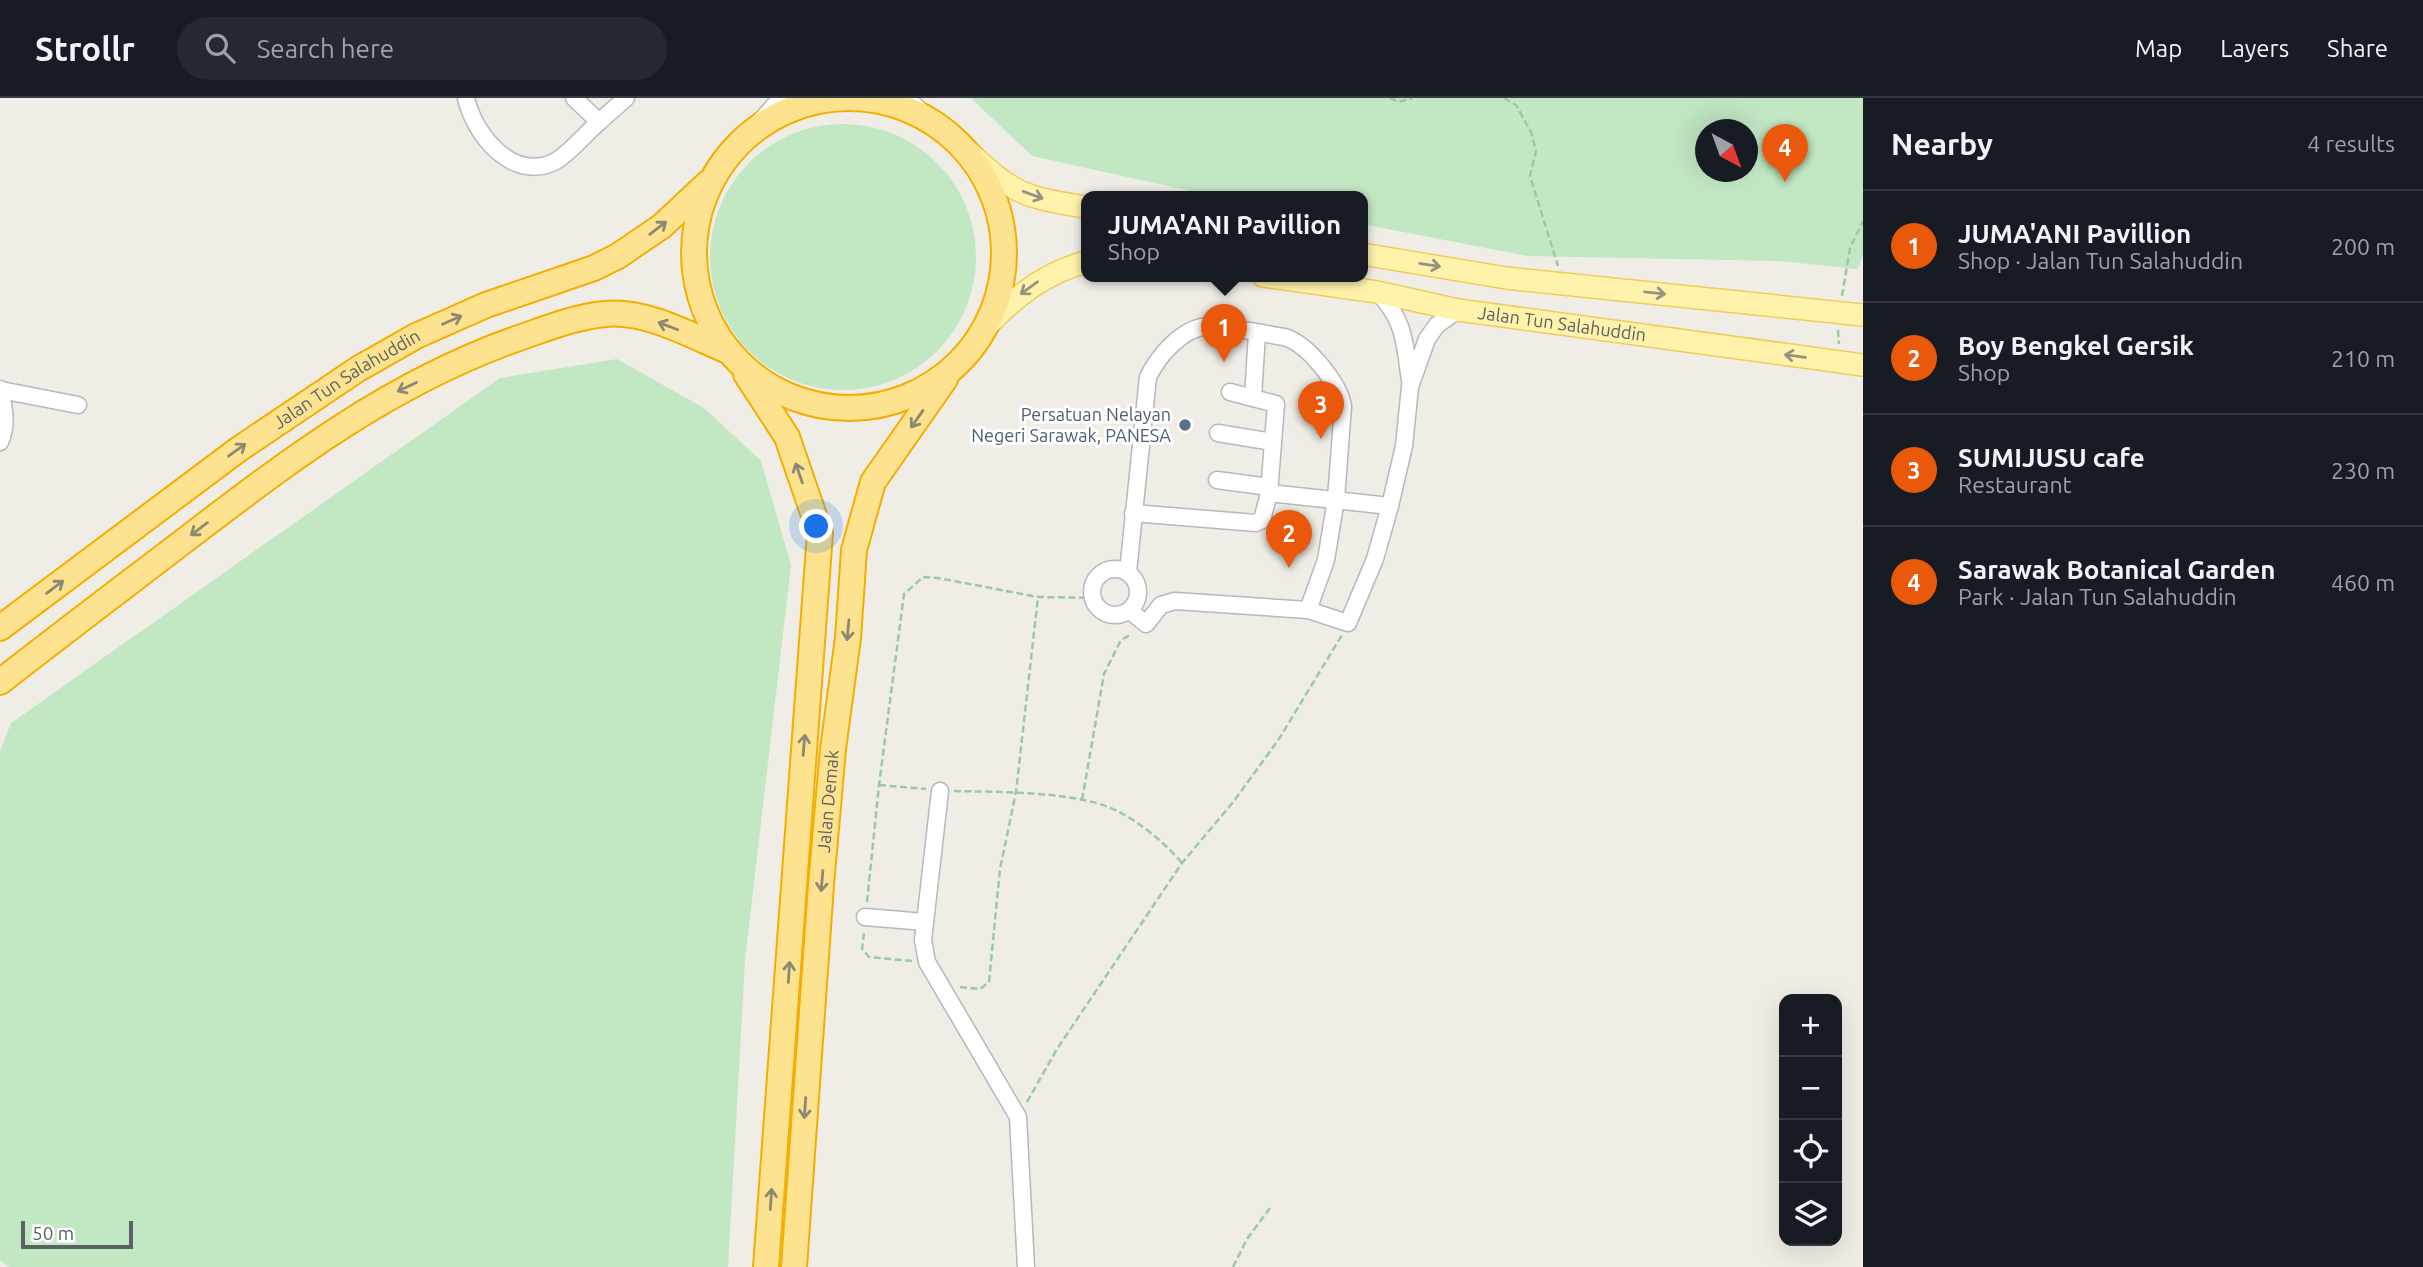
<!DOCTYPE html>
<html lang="en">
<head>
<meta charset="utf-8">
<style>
	body { margin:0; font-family:Ubuntu,sans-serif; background:#242831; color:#f1f3f6 }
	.controls { position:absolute; right:21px; bottom:21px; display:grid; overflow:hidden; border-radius:14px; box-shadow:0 7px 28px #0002 }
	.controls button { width:63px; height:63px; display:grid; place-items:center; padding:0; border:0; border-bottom:2px solid #363941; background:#171b24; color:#f1f3f6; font:35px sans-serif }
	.compass { position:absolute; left:1695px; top:21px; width:63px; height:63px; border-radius:50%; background:#171b24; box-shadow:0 7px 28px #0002; rotate:139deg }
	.scale { position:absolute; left:21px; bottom:18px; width:112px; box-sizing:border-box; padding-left:7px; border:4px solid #5d6166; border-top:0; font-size:19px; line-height:24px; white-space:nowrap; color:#5d6166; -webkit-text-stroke:5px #fff; paint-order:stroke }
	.you { position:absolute; left:817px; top:429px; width:24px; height:24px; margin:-18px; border:5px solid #fff; border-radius:50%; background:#1a73e8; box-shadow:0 0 0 10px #1a73e833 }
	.badge { display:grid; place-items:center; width:46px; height:46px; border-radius:50%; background:#ea580c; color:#fff; font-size:23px; font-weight:700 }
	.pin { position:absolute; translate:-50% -58px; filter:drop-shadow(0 2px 4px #0008) }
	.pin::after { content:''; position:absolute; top:37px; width:24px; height:21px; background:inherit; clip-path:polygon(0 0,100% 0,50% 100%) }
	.popup { position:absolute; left:1081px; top:93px; width:287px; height:91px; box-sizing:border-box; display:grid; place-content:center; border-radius:14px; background:#171b24; filter:drop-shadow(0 2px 5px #0005); font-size:23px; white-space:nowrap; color:#9ea1a6 }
	.popup b { font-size:26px; color:#f1f3f6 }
	.popup::after { content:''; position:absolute; left:50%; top:100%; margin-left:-14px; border:14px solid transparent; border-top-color:#171b24 }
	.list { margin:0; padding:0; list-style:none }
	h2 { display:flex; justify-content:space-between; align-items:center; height:91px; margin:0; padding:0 28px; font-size:30px }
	h2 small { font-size:23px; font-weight:400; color:#9ea1a6 }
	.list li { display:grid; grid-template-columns:46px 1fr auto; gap:21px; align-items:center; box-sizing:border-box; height:112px; padding:0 28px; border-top:2px solid #363941 }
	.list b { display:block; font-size:26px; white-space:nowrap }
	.list p { margin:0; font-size:23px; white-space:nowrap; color:#9ea1a6 }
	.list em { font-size:23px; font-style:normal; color:#9ea1a6 }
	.icon { flex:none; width:38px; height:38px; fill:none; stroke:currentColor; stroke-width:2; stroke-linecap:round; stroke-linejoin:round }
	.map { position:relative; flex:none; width:1863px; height:1169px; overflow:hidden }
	header { display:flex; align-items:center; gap:42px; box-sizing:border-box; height:98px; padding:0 35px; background:#171b24; border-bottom:2px solid #363941 }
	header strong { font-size:33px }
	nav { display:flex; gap:38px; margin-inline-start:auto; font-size:24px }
	.search { width:490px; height:63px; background:#242831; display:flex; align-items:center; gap:18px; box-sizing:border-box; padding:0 24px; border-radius:38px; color:#9ea1a6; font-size:26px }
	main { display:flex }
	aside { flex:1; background:#171b24 }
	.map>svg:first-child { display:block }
	.green { fill:#c2e7c3; fill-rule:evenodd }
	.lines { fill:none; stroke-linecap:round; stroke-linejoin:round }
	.minor-casing { stroke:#b6b8bc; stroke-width:19 }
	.major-casing { stroke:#f1cb5d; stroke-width:24 }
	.highway-casing { stroke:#f4ae01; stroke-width:28 }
	.path { stroke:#9bc8a9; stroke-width:2.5; stroke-dasharray:7 3.5; stroke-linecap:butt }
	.minor { stroke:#fff; stroke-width:16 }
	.major { stroke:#fff3ab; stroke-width:21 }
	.highway { stroke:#fde38f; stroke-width:24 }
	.oneway { stroke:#96947e }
	.oneway2 { stroke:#8d8872 }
	.service-dot { fill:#5c6f8a; stroke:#fff; stroke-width:2.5 }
	.labels { text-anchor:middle; stroke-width:6; stroke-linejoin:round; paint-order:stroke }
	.street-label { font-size:18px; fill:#5d6166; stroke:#fff }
	.service-label { font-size:18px; fill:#4e5e75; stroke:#fff; text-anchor:end }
</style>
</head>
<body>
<header>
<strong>Strollr</strong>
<div class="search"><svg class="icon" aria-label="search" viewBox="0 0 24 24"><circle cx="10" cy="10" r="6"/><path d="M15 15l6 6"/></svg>Search here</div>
<nav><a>Map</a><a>Layers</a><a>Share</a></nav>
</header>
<main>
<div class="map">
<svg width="1863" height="1169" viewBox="0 0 1863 1169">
	<rect width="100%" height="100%" fill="#efede5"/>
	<g class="green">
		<path d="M971 0H1863V157L1858 171 1779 163 1527 158 1362 126V98H1213L1032 58ZM1706 32H1748V74H1706Z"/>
		<circle cx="843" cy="159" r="133"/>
		<path d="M617 261 704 310 761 363 791 467 745 862 728 1169H9L0 1162V654L11 625 500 280Z"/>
	</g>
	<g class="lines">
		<defs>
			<g id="minor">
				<path d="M466 0C474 36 512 84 554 64 568 57 586 35 599 24"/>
				<path d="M574 0 599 24 626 0"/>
				<path d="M906 0 939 29"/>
				<path d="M739 47 781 0"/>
				<path d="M1377 194C1405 221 1405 247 1410 283"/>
				<path d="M0 291C4 309 8 327 0 344"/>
				<path d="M1 292 78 307"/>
				<path d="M1253 299 1257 235"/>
				<path d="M1218 335 1273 344"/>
				<path d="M1217 382 1269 389"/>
				<path d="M1269 395 1390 408"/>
				<path d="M1133 415 1256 425 1262 422 1269 395 1276 306 1230 294"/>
				<circle cx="1115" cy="494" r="23"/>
				<path d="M1128 474 1148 279C1159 257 1182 230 1208 228 1225 227 1265 236 1284 239 1307 245 1339 285 1343 308L1336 401 1326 462 1308 512"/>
				<path d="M1129 512 1146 526 1161 507 1175 503 1308 512 1348 525 1375 461 1390 408 1404 348 1410 289 1427 241 1437 227 1458 212"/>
				<path d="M940 693 923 842 927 864 1018 1019 1026 1169"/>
				<path d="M865 819 925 824"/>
			</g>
			<g id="major">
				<path d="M958 44C980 64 1003 89 1032 98 1050 104 1068 106 1086 109"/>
				<path d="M1362 156 1506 180 1863 217"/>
				<path id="s1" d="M1263 178 1377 194 1458 212 1863 267"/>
				<path d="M983 232C1013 201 1043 175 1086 164"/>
			</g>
			<g id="highway">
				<circle cx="849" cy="155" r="155"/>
				<path d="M746 276 787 339 820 435 766 1169"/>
				<path id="s2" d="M0 530 239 351 358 271 416 238 486 207 594 170 618 158 662 128 708 85"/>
				<path d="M0 584C64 534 129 485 193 436 295 358 391 286 513 242 543 232 573 219 605 216 647 212 692 238 730 254"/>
				<path id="s3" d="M794 1169 821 787 833 651 848 540 854 452 873 384 945 281"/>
			</g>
		</defs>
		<use href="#minor" class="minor-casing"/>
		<use href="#major" class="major-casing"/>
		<use href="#highway" class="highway-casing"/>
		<g class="path">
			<path d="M1390 0 1399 4 1412 0"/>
			<path d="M1504 0 1516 7 1531 34 1536 53 1530 78 1558 168"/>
			<path d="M1842 198 1850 150 1863 123"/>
			<path d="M1838 232 1839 246"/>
			<path d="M879 687 926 691"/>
			<path d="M954 693C997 694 1082 693 1119 714 1142 726 1165 745 1182 765"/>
			<path d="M1082 702 1104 576 1121 542 1132 536"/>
			<path d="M867 804 879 687 904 496 923 479 938 480 1038 499 1093 500"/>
			<path d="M864 835 862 851 869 859 912 863"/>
			<path d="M960 889 980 891 989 884 1000 771 1016 694 1038 499"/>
			<path d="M1027 1004 1057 951 1182 765 1234 703 1279 641 1342 537"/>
			<path d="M1233 1169 1247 1141 1270 1110"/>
		</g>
		<use href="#minor" class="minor"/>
		<use href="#major" class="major"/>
		<use href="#highway" class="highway"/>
	</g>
	<defs><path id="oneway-shaft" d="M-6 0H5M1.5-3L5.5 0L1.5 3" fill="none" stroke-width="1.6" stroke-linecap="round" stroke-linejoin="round" transform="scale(1.75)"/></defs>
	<g class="oneway">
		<use href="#oneway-shaft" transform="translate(1033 97) rotate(20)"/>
		<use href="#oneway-shaft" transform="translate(1430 167) rotate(9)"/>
		<use href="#oneway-shaft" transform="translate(1029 190) rotate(144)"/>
		<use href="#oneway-shaft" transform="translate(1655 195) rotate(6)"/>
		<use href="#oneway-shaft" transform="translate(1795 258) rotate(-172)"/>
	</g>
	<g class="oneway2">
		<use href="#oneway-shaft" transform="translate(658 130) rotate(-38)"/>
		<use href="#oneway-shaft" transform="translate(452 222) rotate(-24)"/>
		<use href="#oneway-shaft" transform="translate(668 228) rotate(-159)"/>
		<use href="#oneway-shaft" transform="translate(407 289) rotate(154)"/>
		<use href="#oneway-shaft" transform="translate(917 321) rotate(125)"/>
		<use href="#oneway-shaft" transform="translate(237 352) rotate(-36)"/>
		<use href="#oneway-shaft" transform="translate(799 375) rotate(-109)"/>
		<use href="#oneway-shaft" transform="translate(199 431) rotate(143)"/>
		<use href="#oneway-shaft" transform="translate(55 489) rotate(-37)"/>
		<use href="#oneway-shaft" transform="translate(848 532) rotate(95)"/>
		<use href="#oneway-shaft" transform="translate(804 647) rotate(-85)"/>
		<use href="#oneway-shaft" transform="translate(822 783) rotate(95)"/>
		<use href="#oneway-shaft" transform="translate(789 874) rotate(-86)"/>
		<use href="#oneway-shaft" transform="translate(805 1010) rotate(94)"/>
		<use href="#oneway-shaft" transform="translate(771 1101) rotate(-86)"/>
	</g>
	<circle class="service-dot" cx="1185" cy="327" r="7"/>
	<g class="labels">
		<g class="street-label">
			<text dy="6" stroke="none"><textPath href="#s1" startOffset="303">Jalan Tun Salahuddin</textPath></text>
			<text dy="6" stroke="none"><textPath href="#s2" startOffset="427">Jalan Tun Salahuddin</textPath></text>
			<text dy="6" stroke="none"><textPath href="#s3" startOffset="467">Jalan Demak</textPath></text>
		</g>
		<g class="service-label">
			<text x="1171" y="323">Persatuan Nelayan<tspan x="1171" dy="21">Negeri Sarawak, PANESA</tspan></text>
		</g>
	</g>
</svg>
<div class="controls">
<button>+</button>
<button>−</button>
<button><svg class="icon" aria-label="locate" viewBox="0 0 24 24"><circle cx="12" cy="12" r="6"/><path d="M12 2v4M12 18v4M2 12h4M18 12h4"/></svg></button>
<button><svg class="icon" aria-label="layers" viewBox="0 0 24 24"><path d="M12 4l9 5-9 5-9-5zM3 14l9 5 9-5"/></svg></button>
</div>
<svg class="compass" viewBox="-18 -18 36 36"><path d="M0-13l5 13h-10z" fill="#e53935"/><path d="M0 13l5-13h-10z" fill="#9ea1a6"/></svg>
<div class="scale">50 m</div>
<div class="you"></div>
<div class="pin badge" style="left:1224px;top:264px">1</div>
<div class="popup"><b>JUMA'ANI Pavillion</b>Shop</div>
<div class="pin badge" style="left:1289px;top:470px">2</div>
<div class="pin badge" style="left:1321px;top:341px">3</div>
<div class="pin badge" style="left:1785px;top:84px">4</div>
</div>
<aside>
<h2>Nearby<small>4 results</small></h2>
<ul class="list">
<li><span class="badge">1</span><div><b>JUMA'ANI Pavillion</b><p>Shop · Jalan Tun Salahuddin</p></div><em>200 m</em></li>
<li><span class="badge">2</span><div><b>Boy Bengkel Gersik</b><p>Shop</p></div><em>210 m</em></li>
<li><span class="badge">3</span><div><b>SUMIJUSU cafe</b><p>Restaurant</p></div><em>230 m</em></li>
<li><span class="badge">4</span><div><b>Sarawak Botanical Garden</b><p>Park · Jalan Tun Salahuddin</p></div><em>460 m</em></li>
</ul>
</aside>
</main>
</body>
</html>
